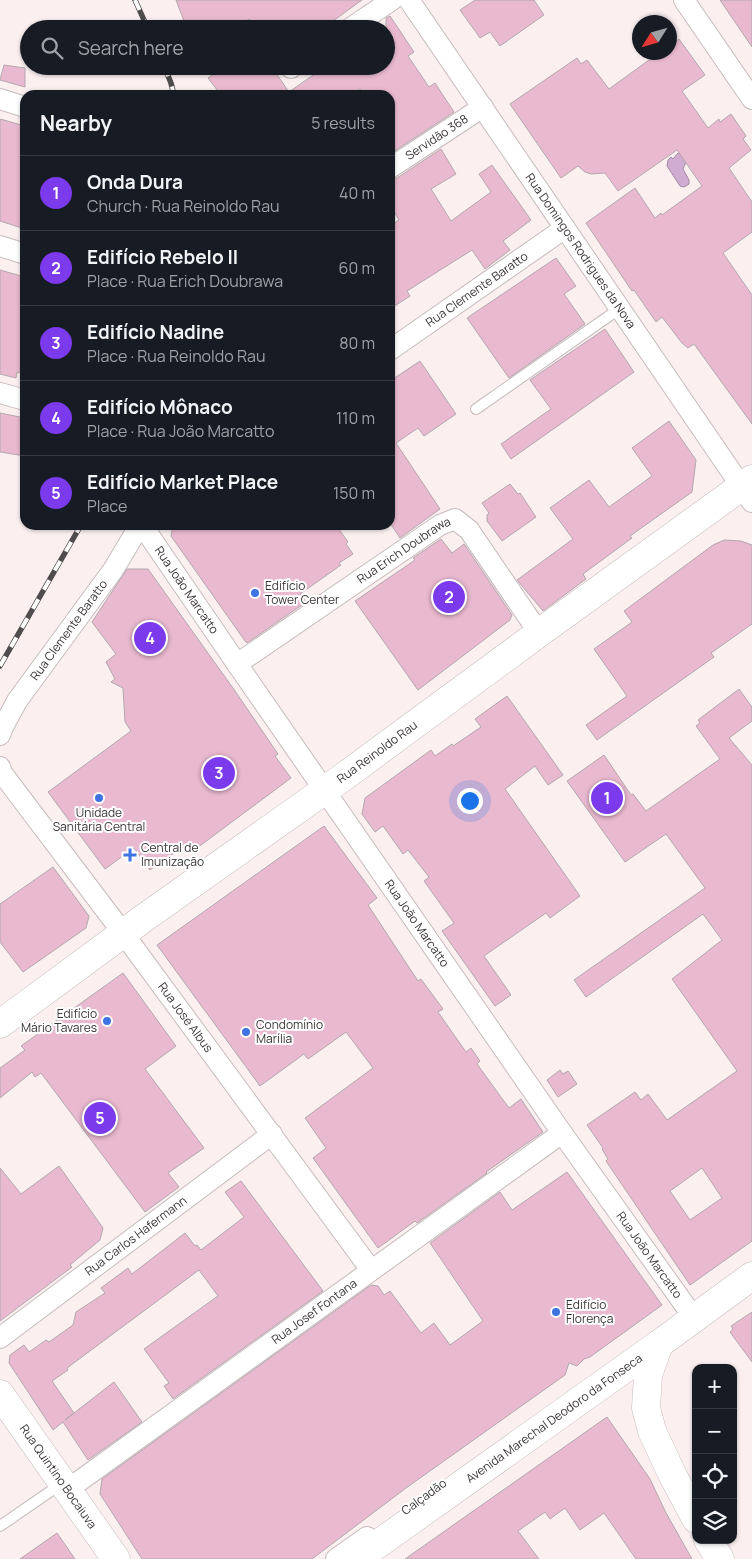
<!DOCTYPE html>
<html lang="en">
<head>
<meta charset="utf-8">
<style>
	body { margin:0; font-family:Manrope,sans-serif; background:#20242c; color:#f1f3f6 }
	.controls { position:absolute; right:15px; bottom:15px; display:grid; overflow:hidden; border-radius:10px; box-shadow:0 1px 4px #0004 }
	.controls button { width:45px; height:45px; display:grid; place-items:center; padding:0; border:0; border-bottom:1px solid #363941; background:#171b24; color:#f1f3f6; font:25px sans-serif }
	.compass { position:absolute; left:632px; top:15px; width:45px; height:45px; border-radius:50%; background:#171b24; box-shadow:0 1px 4px #0004; rotate:233deg }
	.you { position:absolute; left:469px; top:800px; width:18px; height:18px; margin:-12px; border:4px solid #fff; border-radius:50%; background:#1a73e8; box-shadow:0 0 0 8px #1a73e833 }
	.badge { display:grid; place-items:center; width:32px; height:32px; border-radius:50%; background:#7c3aed; color:#fff; font-size:16px; font-weight:700 }
	.pin { position:absolute; translate:-50% -50%; border:2px solid #fff; box-shadow:0 1px 5px #0006 }
	.list { margin:0; padding:0; list-style:none }
	h2 { display:flex; justify-content:space-between; align-items:center; height:65px; margin:0; padding:0 20px; font-size:21px }
	h2 small { font-size:16px; font-weight:400; color:#9ea1a6 }
	.list li { display:grid; grid-template-columns:32px 1fr auto; gap:15px; align-items:center; box-sizing:border-box; height:75px; padding:0 20px; border-top:1px solid #363941 }
	.list b { display:block; font-size:19px; white-space:nowrap }
	.list p { margin:0; font-size:16px; white-space:nowrap; color:#9ea1a6 }
	.list em { font-size:16px; font-style:normal; color:#9ea1a6 }
	.icon { flex:none; width:28px; height:28px; fill:none; stroke:currentColor; stroke-width:2; stroke-linecap:round; stroke-linejoin:round }
	.map { position:relative; flex:none; width:752px; height:1559px; overflow:hidden }
	.search { position:absolute; background:#171b24; box-shadow:0 1px 4px #0004; left:20px; top:20px; width:375px; height:55px; display:flex; align-items:center; gap:12px; box-sizing:border-box; padding:0 18px; border-radius:28px; color:#9ea1a6; font-size:19px }
	.panel { position:absolute; background:#171b24; box-shadow:0 1px 4px #0004; left:20px; top:90px; width:375px; height:440px; border-radius:15px }
	.map>svg:first-child { display:block }
	.water { fill:#d0add0; stroke:#a389a2 }
	.building { fill:#e9b9d0; stroke:#b2a8ad; fill-rule:evenodd }
	.lines { fill:none; stroke-linecap:round; stroke-linejoin:round }
	.lane-casing { stroke:#c7bbbc; stroke-width:12 }
	.street-casing { stroke:#c7bbbc; stroke-width:22 }
	.secondary-casing { stroke:#c7bbbc; stroke-width:29 }
	.primary-casing { stroke:#c7bbbc; stroke-width:29 }
	.lane { stroke:#fff; stroke-width:10 }
	.street { stroke:#fff; stroke-width:20 }
	.secondary { stroke:#fff; stroke-width:28 }
	.primary { stroke:#fff; stroke-width:28 }
	.rail-casing { stroke:#504b4c; stroke-width:5.5 }
	.rail { stroke:#fff; stroke-width:4; stroke-dasharray:11; stroke-linecap:butt }
	.poi-dot { fill:#3d73e3; stroke:#fff; stroke-width:2 }
	.labels { text-anchor:middle; stroke-width:4; stroke-linejoin:round; paint-order:stroke }
	.street-label { font-size:12px; fill:#3a3536; stroke:#fff }
	.poi-label { font-size:12px; fill:#3a3536; stroke:#fff; text-anchor:start }
</style>
</head>
<body>
<div class="map">
<svg width="752" height="1559" viewBox="0 0 752 1559">
	<rect width="100%" height="100%" fill="#fbeff0"/>
	<path class="water" d="M678 153 685 154 689 160 685 164 683 169 689 180V184L684 187 680 186 667 166 668 160 671 157 673 159Z"/>
	<g class="building">
		<path d="M176 0H362L322 29H256L249 19 234 29H187Z"/>
		<path d="M475 0H534L544 15 500 46 490 32 480 38 460 10Z"/>
		<path d="M720 0H752V47Z"/>
		<path d="M390 16 414 52 408 56 429 87 435 83 454 112 390 154V95H365L360 89 351 95H221L208 78 225 66H271L289 92 326 66H386V18Z"/>
		<path d="M679 39 705 75 682 91 708 128 719 119 720 122 731 114 746 136 743 139 751 150 729 168 752 202V232L723 253 752 295V424L694 344 688 348 682 343 662 317 656 322 634 290 632 291 586 223 635 188 655 218 661 213 662 215 702 186 677 150 618 191 605 173 591 174 585 172 578 166 561 178 510 104 577 58 581 64 587 60 609 89 660 52H670V46Z"/>
		<path d="M4 65 25 68V87L0 80Z"/>
		<path d="M0 119 25 126V229L0 221Z"/>
		<path d="M441 149 456 174 431 189 451 221 491 192 479 174 492 165 531 220 503 241 510 250 485 269 472 250 407 291 410 296 390 309V226L399 220 390 205V180L397 178Z"/>
		<path d="M556 258 576 286 564 294 585 324 509 378 467 318Z"/>
		<path d="M0 270 25 277V374L17 372 16 378 0 374Z"/>
		<path d="M605 329 634 372 511 459 501 444 551 409 530 380Z"/>
		<path d="M420 361 456 414 424 436 418 428 396 443 440 509 400 538 390 523V381Z"/>
		<path d="M0 413 25 418V456L0 452Z"/>
		<path d="M669 421 696 460 692 492 630 536 632 538 583 574 586 579 543 611 517 580 573 539 550 508 589 480 609 507 652 476 632 448Z"/>
		<path d="M510 484 518 494 520 493 536 517 502 541 487 521V515L489 513 482 503Z"/>
		<path d="M173 525H336L348 542 346 544 353 554 339 563 341 565 300 594 306 602 247 643 245 641 171 536Z"/>
		<path d="M441 539 452 553 464 544 512 615 510 620 418 690 355 601 415 560 413 558Z"/>
		<path d="M724 540 741 541 752 545V624L711 653 714 657 597 740 586 725 627 696 594 649 632 622 624 611 713 545Z"/>
		<path d="M127 569H148L235 691 278 754 275 756 291 778 189 854 184 846 150 870 134 848 105 869 48 792 131 731 125 722 123 688 111 682 115 679 106 662 116 654 92 622Z"/>
		<path d="M739 689 752 707V721L729 738 752 765V1241L690 1285 606 1161 608 1159 602 1149 603 1148 587 1125 635 1092 641 1100 648 1094 667 1120 737 1071 672 979 722 940 703 914 586 997 574 980 705 888 666 834 625 862 567 781 604 755 631 795 633 794 646 811 720 759 696 726 700 723 698 720ZM702 1168 722 1198 690 1220 670 1191Z"/>
		<path d="M507 696 563 775 548 785 535 766 505 789 580 896 550 918 546 913 484 956 511 995 495 1006 442 931 454 923 424 881 429 877 408 850 403 854 383 826 375 832 362 814 365 798 431 750 435 756 452 744 453 746 481 727 475 719Z"/>
		<path d="M324 826 377 898 368 905 418 981 421 979 443 1009 438 1012 466 1052 471 1048 480 1061 477 1064 509 1108 521 1099 543 1132 486 1172 487 1173 417 1223 415 1221 378 1248 313 1158 326 1148 305 1118 373 1068 346 1032 308 1059 304 1054 260 1086 157 945Z"/>
		<path d="M53 867 89 916 86 928 23 972 0 942V904Z"/>
		<path d="M123 973 176 1046 145 1069 204 1148 168 1173 179 1187 145 1212 41 1073 35 1077 32 1072 0 1098V1068L25 1050 21 1046Z"/>
		<path d="M560 1070 563 1074 568 1071 577 1084 558 1097 547 1080Z"/>
		<path d="M59 1166 103 1228 100 1240 70 1265 72 1267 0 1321V1168L21 1194Z"/>
		<path d="M567 1172 662 1305 590 1357 584 1359 577 1366 569 1363 565 1375 406 1488 312 1559H142L100 1494 102 1479 371 1285 378 1286 384 1295 390 1291 421 1333 434 1323 450 1345 483 1321 430 1243 500 1192 512 1210Z"/>
		<path d="M241 1181 323 1291 173 1399 164 1386 169 1383 144 1349 218 1296 199 1270 67 1368 68 1370 52 1381 74 1413 65 1420 114 1382 142 1422 88 1460 63 1422 53 1430 9 1363 10 1355 24 1345 29 1352 46 1340 49 1342 73 1325 76 1312 105 1293 101 1288 128 1268 132 1274 185 1233 195 1246 197 1245 201 1250 244 1217 225 1192Z"/>
		<path d="M752 1312V1362L730 1332 733 1329 731 1326Z"/>
		<path d="M607 1417 650 1479 665 1511 692 1559H636L604 1513 580 1530 565 1508 550 1519 545 1512 518 1531 539 1559H405Z"/>
		<path d="M57 1533 75 1559H20Z"/>
	</g>
	<g class="lines">
		<defs>
			<g id="lane">
				<path d="M476 409 619 309"/>
				<path d="M0 1526 61 1484"/>
			</g>
			<g id="street">
				<path id="s1" d="M409 0 752 502"/>
				<path d="M684 0 752 99"/>
				<path d="M349 29 392 0"/>
				<path d="M291 68 293 66"/>
				<path d="M0 99 25 107"/>
				<path id="s2" d="M390 168 483 107"/>
				<path d="M0 246 25 254"/>
				<path id="s3" d="M390 350 565 228"/>
				<path d="M0 393 25 400"/>
				<path id="s4" d="M142 525 237 664 562 1133 694 1318"/>
				<path id="s5" d="M237 664 440 525 455 519 469 530 539 633"/>
				<path id="s6" d="M0 735 3 727 17 701 113 570 140 525"/>
				<path id="s7" d="M0 767 2 773 123 933 371 1270"/>
				<path id="s8" d="M0 1338 272 1134"/>
				<path id="s9" d="M67 1490 562 1133"/>
				<path d="M336 1559 367 1537"/>
			</g>
			<g id="secondary">
				<path id="s10" d="M0 1394 116 1559"/>
				<path id="s11" d="M357 1559 659 1344"/>
			</g>
			<g id="primary">
				<path id="s12" d="M0 1024 144 918 342 778 539 633 752 479"/>
				<path d="M696 1519 672 1474 652 1431 646 1408 648 1375 659 1344 752 1276"/>
				<path d="M708 1540 720 1559"/>
			</g>
		</defs>
		<use href="#lane" class="lane-casing"/>
		<use href="#street" class="street-casing"/>
		<use href="#secondary" class="secondary-casing"/>
		<use href="#primary" class="primary-casing"/>
		<use href="#lane" class="lane"/>
		<use href="#street" class="street"/>
		<use href="#secondary" class="secondary"/>
		<use href="#primary" class="primary"/>
		<defs>
			<g id="rail">
				<path d="M135 0 148 29"/>
				<path d="M164 66 171 83 174 95"/>
				<path d="M0 666 81 525"/>
			</g>
		</defs>
		<use href="#rail" class="rail-casing"/>
		<use href="#rail" class="rail"/>
	</g>
	<g class="poi-dot">
		<circle cx="255" cy="593" r="5"/>
		<circle cx="99" cy="798" r="5"/>
		<path d="M127.5 847.5h5v5h5v5h-5v5h-5v-5h-5v-5h5z"/>
		<circle cx="107" cy="1021" r="5"/>
		<circle cx="246" cy="1032" r="5"/>
		<circle cx="556" cy="1312" r="5"/>
	</g>
	<g class="labels">
		<g class="street-label">
			<text dy="4" stroke="none"><textPath href="#s2" startOffset="56">Servidão 368</textPath></text>
			<text dy="4" stroke="none"><textPath href="#s1" startOffset="304">Rua Domingos Rodrigues da Nova</textPath></text>
			<text dy="4" stroke="none"><textPath href="#s3" startOffset="106">Rua Clemente Baratto</textPath></text>
			<text dy="4" stroke="none"><textPath href="#s5" startOffset="202">Rua Erich Doubrawa</textPath></text>
			<text dy="4" stroke="none"><textPath href="#s4" startOffset="79">Rua João Marcatto</textPath></text>
			<text dy="4" stroke="none"><textPath href="#s6" startOffset="126">Rua Clemente Baratto</textPath></text>
			<text dy="4" stroke="none"><textPath href="#s12" startOffset="465">Rua Reinoldo Rau</textPath></text>
			<text dy="4" stroke="none"><textPath href="#s4" startOffset="484">Rua João Marcatto</textPath></text>
			<text dy="4" stroke="none"><textPath href="#s7" startOffset="312">Rua José Albus</textPath></text>
			<text dy="4" stroke="none"><textPath href="#s8" startOffset="170">Rua Carlos Hafermann</textPath></text>
			<text dy="4" stroke="none"><textPath href="#s4" startOffset="889">Rua João Marcatto</textPath></text>
			<text dy="4" stroke="none"><textPath href="#s9" startOffset="305">Rua Josef Fontana</textPath></text>
			<text dy="4" stroke="none"><textPath href="#s11" startOffset="242">Avenida Marechal Deodoro da Fonseca</textPath></text>
			<text dy="4" stroke="none"><textPath href="#s10" startOffset="101">Rua Quintino Bocaiuva</textPath></text>
			<text transform="translate(424 1497) rotate(-36)" y="4">Calçadão</text>
		</g>
		<g class="poi-label">
			<text x="265" y="590">Edifício<tspan x="265" dy="14">Tower Center</tspan></text>
			<text x="99" y="817" text-anchor="middle">Unidade<tspan x="99" dy="14">Sanitária Central</tspan></text>
			<text x="141" y="852">Central de<tspan x="141" dy="14">Imunização</tspan></text>
			<text x="97" y="1018" text-anchor="end">Edifício<tspan x="97" dy="14">Mário Tavares</tspan></text>
			<text x="256" y="1029">Condomínio<tspan x="256" dy="14">Marília</tspan></text>
			<text x="566" y="1309">Edifício<tspan x="566" dy="14">Florença</tspan></text>
		</g>
	</g>
</svg>
<div class="controls">
<button>+</button>
<button>−</button>
<button><svg class="icon" aria-label="locate" viewBox="0 0 24 24"><circle cx="12" cy="12" r="6"/><path d="M12 2v4M12 18v4M2 12h4M18 12h4"/></svg></button>
<button><svg class="icon" aria-label="layers" viewBox="0 0 24 24"><path d="M12 4l9 5-9 5-9-5zM3 14l9 5 9-5"/></svg></button>
</div>
<svg class="compass" viewBox="-18 -18 36 36"><path d="M0-13l5 13h-10z" fill="#e53935"/><path d="M0 13l5-13h-10z" fill="#9ea1a6"/></svg>
<div class="you"></div>
<div class="pin badge" style="left:607px;top:798px">1</div>
<div class="pin badge" style="left:449px;top:597px">2</div>
<div class="pin badge" style="left:219px;top:773px">3</div>
<div class="pin badge" style="left:150px;top:638px">4</div>
<div class="pin badge" style="left:100px;top:1118px">5</div>
<div class="search"><svg class="icon" aria-label="search" viewBox="0 0 24 24"><circle cx="10" cy="10" r="6"/><path d="M15 15l6 6"/></svg>Search here</div>
<section class="panel">
<h2>Nearby<small>5 results</small></h2>
<ul class="list">
<li><span class="badge">1</span><div><b>Onda Dura</b><p>Church · Rua Reinoldo Rau</p></div><em>40 m</em></li>
<li><span class="badge">2</span><div><b>Edifício Rebelo II</b><p>Place · Rua Erich Doubrawa</p></div><em>60 m</em></li>
<li><span class="badge">3</span><div><b>Edifício Nadine</b><p>Place · Rua Reinoldo Rau</p></div><em>80 m</em></li>
<li><span class="badge">4</span><div><b>Edifício Mônaco</b><p>Place · Rua João Marcatto</p></div><em>110 m</em></li>
<li><span class="badge">5</span><div><b>Edifício Market Place</b><p>Place</p></div><em>150 m</em></li>
</ul>
</section>
</div>
</body>
</html>
